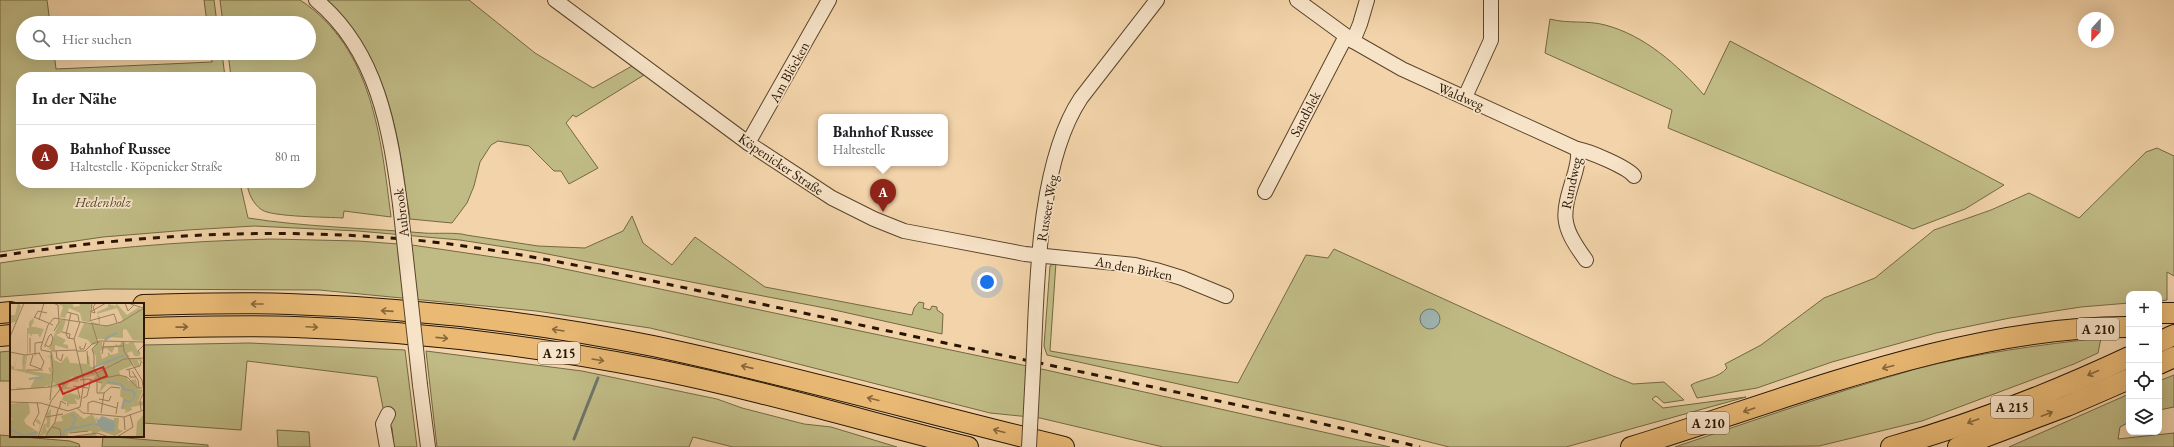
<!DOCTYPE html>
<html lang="de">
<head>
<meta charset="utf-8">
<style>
	body { margin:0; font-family:"EB Garamond",serif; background:#f6f6f6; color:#202124 }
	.controls { position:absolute; right:12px; bottom:12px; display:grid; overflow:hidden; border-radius:8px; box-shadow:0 4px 16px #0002 }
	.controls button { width:36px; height:36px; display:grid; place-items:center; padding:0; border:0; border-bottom:1px solid #e0e0e0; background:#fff; color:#202124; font:20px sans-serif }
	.compass { position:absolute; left:2078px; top:12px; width:36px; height:36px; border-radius:50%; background:#fff; box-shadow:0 4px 16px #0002; rotate:202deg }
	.you { position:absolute; left:987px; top:282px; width:14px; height:14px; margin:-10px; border:3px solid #fff; border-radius:50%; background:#1a73e8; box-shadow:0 0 0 6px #1a73e833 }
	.badge { display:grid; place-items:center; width:26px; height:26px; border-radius:50%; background:#8f2418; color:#fff; font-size:13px; font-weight:700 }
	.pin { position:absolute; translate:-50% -33px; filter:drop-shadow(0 1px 2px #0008) }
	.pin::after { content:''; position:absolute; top:21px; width:14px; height:12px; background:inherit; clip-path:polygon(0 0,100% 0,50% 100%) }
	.popup { position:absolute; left:818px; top:114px; width:130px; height:52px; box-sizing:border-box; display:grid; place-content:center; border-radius:8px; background:#fff; filter:drop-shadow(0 1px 3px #0005); font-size:13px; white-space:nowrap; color:#757577 }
	.popup b { font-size:15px; color:#202124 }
	.popup::after { content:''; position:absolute; left:50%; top:100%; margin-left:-8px; border:8px solid transparent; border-top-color:#fff }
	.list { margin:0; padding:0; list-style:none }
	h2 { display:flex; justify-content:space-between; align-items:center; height:52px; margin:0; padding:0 16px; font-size:17px }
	h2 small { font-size:13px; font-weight:400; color:#757577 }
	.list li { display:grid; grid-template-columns:26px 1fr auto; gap:12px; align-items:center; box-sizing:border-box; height:64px; padding:0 16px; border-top:1px solid #e0e0e0 }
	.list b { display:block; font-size:15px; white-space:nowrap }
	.list p { margin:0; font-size:13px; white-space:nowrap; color:#757577 }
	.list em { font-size:13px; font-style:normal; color:#757577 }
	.icon { flex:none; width:22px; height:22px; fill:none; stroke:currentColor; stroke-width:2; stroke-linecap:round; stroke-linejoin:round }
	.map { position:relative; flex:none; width:2174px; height:447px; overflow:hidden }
	.search { position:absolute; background:#fff; box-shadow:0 4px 16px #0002; left:16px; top:16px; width:300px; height:44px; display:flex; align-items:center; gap:10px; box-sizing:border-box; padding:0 14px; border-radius:22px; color:#757577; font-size:15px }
	.panel { position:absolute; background:#fff; box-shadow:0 4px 16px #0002; left:16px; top:72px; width:300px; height:116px; border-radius:16px }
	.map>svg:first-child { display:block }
	.green { fill:#c0bb85; stroke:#746842 }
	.water { fill:#9eb6b2; stroke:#6e756b }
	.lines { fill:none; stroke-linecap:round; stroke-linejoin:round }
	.stream { stroke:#6e756b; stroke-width:3 }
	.minor-casing { stroke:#5a442a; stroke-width:16 }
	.highway-casing { stroke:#271400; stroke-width:22 }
	.minor { stroke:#f7e3c8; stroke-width:14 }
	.highway { stroke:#eaba75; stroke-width:20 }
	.rail { stroke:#271400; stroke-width:3; stroke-dasharray:7 7; stroke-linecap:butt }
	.minor-bridge-casing { stroke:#5a442a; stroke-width:16; stroke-linecap:butt }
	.minor-bridge { stroke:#f7e3c8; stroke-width:14 }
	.oneway { stroke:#88673a }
	.labels { text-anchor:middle; stroke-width:3.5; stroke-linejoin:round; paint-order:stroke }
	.shield { fill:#f7e3c8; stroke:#65523c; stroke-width:1 }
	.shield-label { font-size:13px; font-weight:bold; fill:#271400 }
	.street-label { font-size:14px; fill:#271400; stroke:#f7e3c8 }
	.park-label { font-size:14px; font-style:italic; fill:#554628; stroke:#f7e3c8 }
	.inset-river { fill:none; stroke:#9eb6b2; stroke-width:2 }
	.inset-road { fill:none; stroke:#a18766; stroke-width:1 }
	.view { fill:#d62828; fill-opacity:0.15; stroke:#d62828; stroke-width:2 }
	.inset-edge { fill:none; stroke:#271400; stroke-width:2 }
</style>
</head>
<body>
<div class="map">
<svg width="2174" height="447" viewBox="0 0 2174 447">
	<rect width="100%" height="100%" fill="#f3d4aa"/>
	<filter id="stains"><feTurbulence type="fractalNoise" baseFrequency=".005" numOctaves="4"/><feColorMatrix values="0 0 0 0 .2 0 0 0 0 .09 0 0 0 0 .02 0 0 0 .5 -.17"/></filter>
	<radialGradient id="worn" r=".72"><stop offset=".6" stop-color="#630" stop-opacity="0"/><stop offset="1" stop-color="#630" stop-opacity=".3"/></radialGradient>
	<g class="green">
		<path d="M0 0H47L50 23H23V53H54L56 69 212 62 211 53H222L225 77H21V183H240L248 218C305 227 365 228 424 233 434 234 458 232 466 235L538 246 585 248 623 231 632 216 643 243 672 265 695 237 765 287 912 315 914 308 919 302 924 303 923 308 930 310 932 306 937 307V310L943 314 942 334 830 309 537 252 460 240 358 231 254 226 188 230 103 237 0 252Z"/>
		<path d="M204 0H214L217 23H207Z"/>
		<path d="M220 0H300C373 48 381 139 391 217L344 211 343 218C327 217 273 217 262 210 253 204 248 193 247 183H311V77H231L228 53H309V23H223Z"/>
		<path d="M327 0H469L535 53 593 88 632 66 644 75 576 117 573 115 566 123 598 168 569 184 561 171H554L529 146 498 141 491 145 480 162 474 186 467 203 452 223 410 219C409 209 407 203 406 193 397 122 382 51 327 0Z"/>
		<path d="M1550 19C1568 24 1587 20 1605 25 1644 35 1678 65 1704 95L1730 41 2004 185 1965 209 1913 229 1668 128 1672 110 1545 53Z"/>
		<path d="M2157 148 2174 156V276L2167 272V300L2159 301V294H2129V303L2081 307 2010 318 1936 333 1832 362 1757 388 1697 398 1691 385C1703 378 1718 379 1727 368L1725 364 1761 345 1824 298 1875 278 1934 230 1991 210 2029 193 2079 218 2146 152Z"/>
		<path d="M272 239 358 241 412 245 541 264 1046 370 1390 447H1163L1040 418 990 413 763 355 650 328 536 311 319 290 103 289 0 297V263C90 249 181 241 272 239Z"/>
		<path d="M1334 249 1613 376 1633 384 1664 382 1684 400 1664 403 1656 396 1652 399 1663 408 1746 397 1566 447H1449L1346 421 1047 355 1044 346 1050 266 1056 262 1050 351 1238 383 1306 255 1328 258Z"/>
		<path d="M2101 338 2098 353 2074 364 1922 421 1819 446 1675 447C1755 420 1835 392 1916 369 1977 353 2039 345 2101 338Z"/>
		<path d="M249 343 405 350 417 447H394L392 428 385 418 377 377 247 361 241 430 143 423V345Z"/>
		<path d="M11 351V381H0V352Z"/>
		<path d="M426 351 582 371 717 399 742 408 804 424 831 427 897 447H733L693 437 689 447H437Z"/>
		<path d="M2174 375V407L2159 410V381Z"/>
		<path d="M2129 394V422L2120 427 2118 439 2174 433V447H2009Z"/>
		<path d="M277 430 309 432 310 447H278Z"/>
		<path d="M0 435 70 441 79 444 80 447H0Z"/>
		<path d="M103 436 208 445V447H102Z"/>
	</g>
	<circle class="water" cx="1430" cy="319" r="10"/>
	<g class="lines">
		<path class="stream" d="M574 439 598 378"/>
		<defs>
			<g id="minor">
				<path d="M316 0C378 51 390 130 400 204"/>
				<path d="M555 0 748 143 832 198 874 219 904 231 1025 254 1135 265 1156 270 1182 278 1226 296"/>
				<path d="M1297 0 1353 41 1402 69 1577 149C1589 151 1627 167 1634 176"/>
				<path d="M1353 41 1360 24 1367 0"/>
				<path d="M1465 97 1491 40V0"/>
				<path d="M748 143 829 0"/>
				<path d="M1577 149C1580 157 1577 164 1575 173 1562 215 1559 223 1586 260"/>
				<path d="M1265 192 1346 36"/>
				<path d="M1034 351C1037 276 1039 161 1081 98L1157 0"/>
				<path d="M420 385 428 447"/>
				<path d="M387 447 383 424 388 414"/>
			</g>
			<g id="highway">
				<path d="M143 305C191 304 240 302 289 304 409 308 535 322 653 346 791 375 927 414 1064 447"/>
				<path d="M0 313 11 312"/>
				<path d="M2159 313H2174"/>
				<path d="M143 328C193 327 244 325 295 327 415 331 536 346 654 369 760 390 864 421 968 447"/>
				<path d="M0 336 11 335"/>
				<path d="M2159 342 2174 335"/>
				<path d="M2159 364 2174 357"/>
				<path d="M1631 447C1789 399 1963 326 2129 327"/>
				<path d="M1891 447C1973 424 2052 393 2129 357"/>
				<path d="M1958 447 2067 406 2129 379"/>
			</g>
		</defs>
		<use href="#minor" class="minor-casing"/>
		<use href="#highway" class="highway-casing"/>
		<use href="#minor" class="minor"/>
		<use href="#highway" class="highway"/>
		<path class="rail" d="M0 256C138 234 276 227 415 240 494 248 571 264 648 280L1294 417 1420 447"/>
		<defs>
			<g id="minor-bridge">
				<path d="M400 204 420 385"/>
				<path d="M1029 447 1034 351"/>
			</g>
		</defs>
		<use href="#minor-bridge" class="minor-bridge-casing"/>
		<use href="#minor-bridge" class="minor-bridge"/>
	</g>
	<defs><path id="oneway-shaft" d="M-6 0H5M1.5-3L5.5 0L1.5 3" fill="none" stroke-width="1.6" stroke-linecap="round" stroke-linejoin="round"/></defs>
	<g class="oneway">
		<use href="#oneway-shaft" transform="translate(257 304) rotate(180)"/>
		<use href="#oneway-shaft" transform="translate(387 311) rotate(-176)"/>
		<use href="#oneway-shaft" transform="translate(182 327) rotate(-1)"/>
		<use href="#oneway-shaft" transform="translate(312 327) rotate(3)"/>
		<use href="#oneway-shaft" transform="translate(558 330) rotate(-171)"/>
		<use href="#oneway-shaft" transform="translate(442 338) rotate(6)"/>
		<use href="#oneway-shaft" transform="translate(598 360) rotate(9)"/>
		<use href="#oneway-shaft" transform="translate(747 367) rotate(-167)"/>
		<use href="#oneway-shaft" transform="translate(1888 367) rotate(165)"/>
		<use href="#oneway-shaft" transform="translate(2093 373) rotate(156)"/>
		<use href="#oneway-shaft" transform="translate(873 399) rotate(-166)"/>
		<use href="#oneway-shaft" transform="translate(1749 410) rotate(161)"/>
		<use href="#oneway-shaft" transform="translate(2047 414) rotate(-21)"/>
		<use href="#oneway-shaft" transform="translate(1973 421) rotate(160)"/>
		<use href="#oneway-shaft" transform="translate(999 431) rotate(-165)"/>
	</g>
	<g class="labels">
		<g class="shield">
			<rect x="2077" y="318" width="42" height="22" rx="3"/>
			<rect x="538" y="342" width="42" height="22" rx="3"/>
			<rect x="1991" y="396" width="42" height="22" rx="3"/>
			<rect x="1687" y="412" width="42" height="22" rx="3"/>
		</g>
		<g class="shield-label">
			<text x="2098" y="334">A 210</text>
			<text x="559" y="358">A 215</text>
			<text x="2012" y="412">A 215</text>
			<text x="1708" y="428">A 210</text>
		</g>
		<g class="street-label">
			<text transform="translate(789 72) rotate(-61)" y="5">Am Blöcken</text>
			<text transform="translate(1461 96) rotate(23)" y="5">Waldweg</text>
			<text transform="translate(1305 114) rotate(-62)" y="5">Sandblek</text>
			<text transform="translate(781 164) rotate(34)" y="5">Köpenicker Straße</text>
			<text transform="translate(1571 183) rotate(-78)" y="5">Rundweg</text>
			<text transform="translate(1047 208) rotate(-80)" y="5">Russeer Weg</text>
			<text transform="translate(401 213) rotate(-97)" y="5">Aubrook</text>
			<text transform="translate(1134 268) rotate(11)" y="5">An den Birken</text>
		</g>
		<g class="park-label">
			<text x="103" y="207">Hedenholz</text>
		</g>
	</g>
	<g transform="translate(10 303)">
		<rect width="134" height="134" fill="#f3d4aa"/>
		<path d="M8 0 11 3 6 19 0 20V12H5ZM50 0H62L64 4 70 3 69 0H81L79 19 72 18 70 10 59 5 55 15 50 14 53 4 51 2 49 3ZM106 0 117 12 129 4 131 7 134 5V38L123 37 116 26 113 27V35L100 34 95 39 94 36H87V39H92V44L105 43 106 41 109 43 112 38 117 41 123 38 130 53H124L122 48 117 50 120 54 92 67 82 70 62 74 49 84 42 85 56 77 46 82 44 79 42 83V48L44 57 51 60 57 53 60 60 78 61 77 52 79 53 80 63 89 68 94 61 86 62V53L82 47 87 41 82 42 78 37 68 34 74 20 82 21 80 18 89 21 87 9 98 4V1L106 3ZM107 5 113 17 107 21 90 23V14L87 11ZM105 43 108 44V50L101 52 98 49V53L92 56 90 48 96 45 102 50ZM23 15 24 18 21 24H25L34 26 30 35 28 31H22V34L20 31H17L19 33H18V49L16 60 15 67 41 71 38 65 41 64 40 54 36 53H40V48L43 66 40 84H37L38 82 31 85 0 87 9 85 5 84 14 85 15 81 14 85H20L25 76 33 74 0 66V62L5 64 8 50 4 66H13L12 59 13 52 10 51 14 52V59V52H16L14 67 17 49V25H19V19ZM50 17H56L52 29 46 32 56 37 53 41 58 42V46L45 42V47L36 46H39ZM131 55 133 61 127 56 130 63 125 64 121 56 123 62 109 68 110 72 117 74 118 78 126 76 128 86 133 87 128 98 134 99V102L121 104 122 107 115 110 116 107 111 105 115 97 110 93 111 83 97 81 89 90 92 80 83 77 86 72 69 76 68 79H60L56 84 66 85 48 87 58 79 52 84 55 80 67 74 88 70 115 56ZM59 90 68 92 70 96 68 97 65 95 67 101H60L57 104V99L52 97 54 91 58 92ZM16 99 19 101 20 110 14 117 16 121 28 129 30 122 25 118 28 116 31 120 27 134H0V118L3 115 0 116V101ZM41 106 40 123 38 126 35 122 37 128 45 119 53 118 51 113 64 108 74 116 82 111 86 117 87 124 103 129 104 115H109L108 126 113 128 105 133 91 128 85 130 88 134H60L82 131V128L59 130 57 134H35L38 130 29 134 34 121 37 120 36 111ZM133 112 134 134H126L127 119Z" fill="#c0bb85" fill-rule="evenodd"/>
		<path d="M92 113 105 118 104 129 95 128 83 121 87 120 86 114 88 117Z" fill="#9eb6b2"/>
		<path class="inset-river" d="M95 36 107 30M84 64 115 52M19 76 33 74M97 79 110 81 115 87H121L125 91 123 96M112 106 114 97 119 99 122 97M61 125 66 115 61 111M0 126 14 133 27 129M54 134 53 129 56 127 83 121"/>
		<path class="inset-road" d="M43 0 48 2 49 19 44 28M115 0 118 8 124 2M118 0 133 5M57 9 68 12 69 18M80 9 96 0M82 9 85 10 83 4 86 0M61 10 56 31 58 35 64 36M24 14 43 22M24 15 28 8 37 10M29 17 34 0M80 17 82 0M79 18 104 11 107 20M82 21 88 40 82 46 84 52M52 29 60 31 59 36M0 34 14 0M20 35V50M113 38 114 48 132 77 134 89M70 43V46H74L76 40M35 44V42L36 40 39 33 41 31 43 35 41 42 38 44 35 41M92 44 113 43M41 48 67 47M46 48 47 55 51 58 53 51M67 48H75L82 41 90 38 134 39M77 48 78 61M0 49 15 52 30 50M41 49 31 47V44L38 22 44 15 97 23 111 19 134 5M92 51 94 39M130 51 128 48 134 42M23 52 20 62 31 66 34 59 29 50M25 52V40L33 39M83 64 90 76 109 72 117 74 128 85H132M84 65V52M119 66 120 74H126M16 67H33M116 67 130 63 131 59M122 68 128 77 129 85M70 77 78 76 92 80M87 78V90H94L101 84 110 85M63 83 78 85M67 83 70 95M0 87 40 84 54 79M73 95 77 93 81 76M89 96 99 98 101 93M40 97 43 68 41 49M0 99 31 100 58 108 70 104 74 79 64 36 70 19M67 105 73 110 114 114 134 107M49 106 51 98 56 101M131 107 130 97 134 89M78 109V100L83 98 107 105M91 110 94 90M106 111 108 99M36 114 53 111M114 114 115 127M25 123 23 121 29 110 27 99M42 124 50 126 51 134M60 130 78 128M28 134 41 98 56 79 65 74 89 69 114 56 134 55M35 134 45 119 48 106M59 134 87 130 99 134M107 134 123 124 120 111"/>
		<path class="view" d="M93 64 97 73 53 91 49 82Z"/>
		<rect width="134" height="134" class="inset-edge"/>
	</g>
	<rect width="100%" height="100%" filter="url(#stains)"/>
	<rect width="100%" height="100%" fill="url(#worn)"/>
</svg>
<div class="controls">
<button>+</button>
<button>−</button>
<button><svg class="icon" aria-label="locate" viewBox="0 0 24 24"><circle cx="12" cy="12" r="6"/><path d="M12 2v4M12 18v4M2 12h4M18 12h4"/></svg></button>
<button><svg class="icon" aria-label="layers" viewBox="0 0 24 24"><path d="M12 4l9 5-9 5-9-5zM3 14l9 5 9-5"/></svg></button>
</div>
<svg class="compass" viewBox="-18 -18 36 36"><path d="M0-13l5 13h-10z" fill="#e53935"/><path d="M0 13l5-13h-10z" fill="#757577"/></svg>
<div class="you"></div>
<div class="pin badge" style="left:883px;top:212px">A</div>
<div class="popup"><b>Bahnhof Russee</b>Haltestelle</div>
<div class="search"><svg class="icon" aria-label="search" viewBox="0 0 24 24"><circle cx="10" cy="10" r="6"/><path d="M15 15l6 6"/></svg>Hier suchen</div>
<section class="panel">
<h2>In der Nähe<small></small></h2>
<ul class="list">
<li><span class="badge">A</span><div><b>Bahnhof Russee</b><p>Haltestelle · Köpenicker Straße</p></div><em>80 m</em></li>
</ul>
</section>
</div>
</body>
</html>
